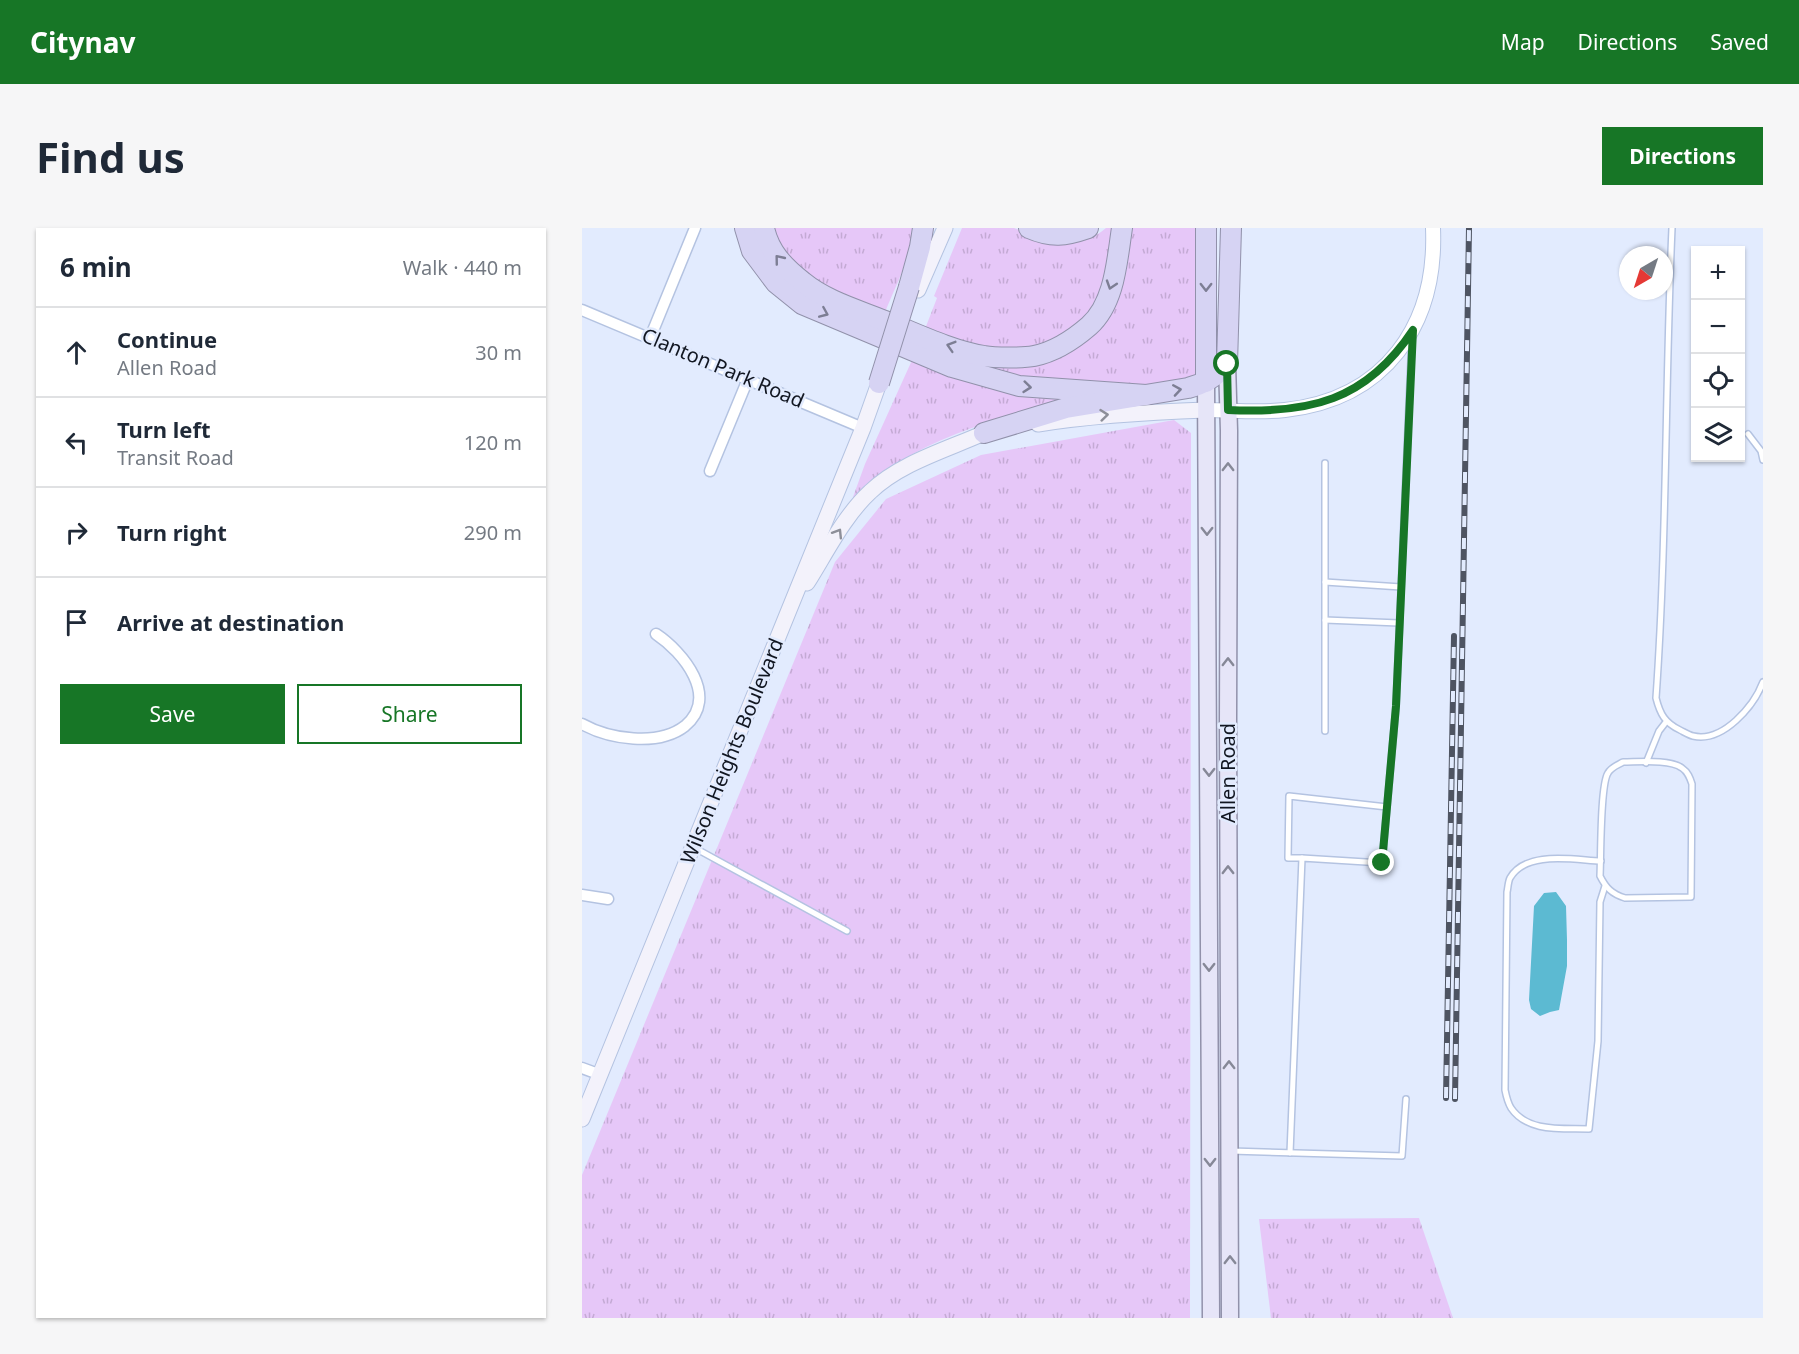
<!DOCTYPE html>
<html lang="en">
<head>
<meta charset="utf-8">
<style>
	body { margin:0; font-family:"Noto Sans",sans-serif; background:#f6f6f7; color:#1f2937 }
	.controls { position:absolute; right:18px; top:18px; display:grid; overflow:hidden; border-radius:0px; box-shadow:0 2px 4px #0004 }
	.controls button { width:54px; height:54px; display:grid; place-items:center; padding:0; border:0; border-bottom:2px solid #e0e1e3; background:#fff; color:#1f2937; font:30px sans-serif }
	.compass { position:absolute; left:1037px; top:18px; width:54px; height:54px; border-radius:50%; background:#fff; box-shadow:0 2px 4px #0004; rotate:219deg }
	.stop { position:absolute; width:18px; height:18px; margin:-14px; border:4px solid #177626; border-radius:50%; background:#fff }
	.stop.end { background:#177626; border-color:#fff; box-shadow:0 2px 6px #0008 }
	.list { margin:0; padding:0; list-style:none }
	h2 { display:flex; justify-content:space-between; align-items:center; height:78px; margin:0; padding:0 24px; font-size:26px }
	h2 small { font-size:20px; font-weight:400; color:#747a83 }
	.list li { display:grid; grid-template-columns:39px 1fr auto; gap:18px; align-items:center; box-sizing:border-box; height:90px; padding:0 24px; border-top:2px solid #e0e1e3 }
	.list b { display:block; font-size:22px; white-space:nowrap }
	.list p { margin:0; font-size:20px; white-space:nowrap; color:#747a83 }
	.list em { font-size:20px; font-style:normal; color:#747a83 }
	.actions { display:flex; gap:12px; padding:18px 24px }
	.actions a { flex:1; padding:14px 0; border:2px solid #177626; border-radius:0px; text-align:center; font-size:21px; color:#177626 }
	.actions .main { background:#177626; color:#fff }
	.icon { flex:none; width:33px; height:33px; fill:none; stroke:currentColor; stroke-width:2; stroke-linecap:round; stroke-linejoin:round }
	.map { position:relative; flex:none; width:1181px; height:1090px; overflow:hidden; border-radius:0px }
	header { display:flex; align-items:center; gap:36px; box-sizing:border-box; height:84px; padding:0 30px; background:#177626; color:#fff }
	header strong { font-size:28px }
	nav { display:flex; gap:33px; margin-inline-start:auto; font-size:21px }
	.intro { display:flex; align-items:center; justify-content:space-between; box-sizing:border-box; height:144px; padding:0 36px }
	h1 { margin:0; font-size:42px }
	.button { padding:15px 27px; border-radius:0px; background:#177626; color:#fff; font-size:21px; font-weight:700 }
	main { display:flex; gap:36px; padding:0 36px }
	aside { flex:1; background:#fff; border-radius:0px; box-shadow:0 2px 4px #0004 }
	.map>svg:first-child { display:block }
	.grass { fill:url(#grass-tufts) }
	.water { fill:#5cbad2 }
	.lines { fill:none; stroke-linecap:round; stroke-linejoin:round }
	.service-casing { stroke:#b4c3e1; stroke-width:8 }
	.minor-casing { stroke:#b4c3e1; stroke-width:13 }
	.tertiary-casing { stroke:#b4c3e1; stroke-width:16 }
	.secondary-casing { stroke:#b4c3e1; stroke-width:17 }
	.primary-casing { stroke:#9191aa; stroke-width:19 }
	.motorway-casing { stroke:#9191aa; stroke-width:22 }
	.service { stroke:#fff; stroke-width:5 }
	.minor { stroke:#fff; stroke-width:10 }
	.tertiary { stroke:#fff; stroke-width:14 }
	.secondary { stroke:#f3f2fb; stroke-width:15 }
	.primary { stroke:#e6e5f8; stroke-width:16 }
	.motorway { stroke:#d6d3f3; stroke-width:20 }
	.rail-casing { stroke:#4e5462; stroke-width:6 }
	.rail { stroke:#e2ebfe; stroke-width:4; stroke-dasharray:11; stroke-linecap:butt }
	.motorway-bridge-casing { stroke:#9191aa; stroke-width:22; stroke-linecap:butt }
	.motorway-bridge { stroke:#d6d3f3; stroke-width:20 }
	.oneway { stroke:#7d7e94 }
	.oneway2 { stroke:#8d8f99 }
	.oneway3 { stroke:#868897 }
	.route { stroke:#177626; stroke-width:8 }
	.labels { text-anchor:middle; stroke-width:5; stroke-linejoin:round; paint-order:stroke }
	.street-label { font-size:20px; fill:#111621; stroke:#e2ebfe }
</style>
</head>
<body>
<header>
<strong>Citynav</strong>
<nav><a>Map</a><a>Directions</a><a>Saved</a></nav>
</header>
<div class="intro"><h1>Find us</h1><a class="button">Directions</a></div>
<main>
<aside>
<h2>6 min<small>Walk · 440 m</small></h2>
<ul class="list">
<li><svg class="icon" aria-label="ahead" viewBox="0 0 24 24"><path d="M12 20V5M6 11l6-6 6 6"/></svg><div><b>Continue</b><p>Allen Road</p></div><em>30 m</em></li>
<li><svg class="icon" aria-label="left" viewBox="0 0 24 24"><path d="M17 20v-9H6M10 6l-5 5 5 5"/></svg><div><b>Turn left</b><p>Transit Road</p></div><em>120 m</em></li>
<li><svg class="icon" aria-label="right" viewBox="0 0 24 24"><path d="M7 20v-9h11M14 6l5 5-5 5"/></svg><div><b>Turn right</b></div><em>290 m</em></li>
<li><svg class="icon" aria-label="arrive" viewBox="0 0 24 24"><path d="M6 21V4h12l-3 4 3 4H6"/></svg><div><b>Arrive at destination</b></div></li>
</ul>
<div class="actions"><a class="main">Save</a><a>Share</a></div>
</aside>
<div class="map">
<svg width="1181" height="1090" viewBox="0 0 1181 1090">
	<defs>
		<pattern id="grass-tufts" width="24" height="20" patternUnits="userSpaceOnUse" patternTransform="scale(1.5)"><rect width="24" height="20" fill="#e6c7f8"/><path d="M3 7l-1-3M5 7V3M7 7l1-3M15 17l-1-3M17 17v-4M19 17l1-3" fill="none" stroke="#c4aad4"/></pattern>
	</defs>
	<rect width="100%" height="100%" fill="#e2ebfe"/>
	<g class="grass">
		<path d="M190 0H330C329 30 314 57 303 84 266 68 221 54 198 17 195 11 191 7 190 0Z"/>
		<path d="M380 0C391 0 424 0 432 0 439 2 446 9 453 11 476 20 505 17 524 0H534L520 59 510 78 499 93 485 107 445 122 391 118 343 101 355 70 352 68Z"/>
		<path d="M551 0H615V147L612 149 558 159 476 158 395 140 397 135 463 134 542 46Z"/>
		<path d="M331 130 481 168 482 174C425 188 366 203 316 235 301 244 287 259 273 270L271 269 283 236Z"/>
		<path d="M592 192 609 205 608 1090H0V947L253 334 304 271 399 227Z"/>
		<path d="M837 990 871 1090H689L677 991Z"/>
	</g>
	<path class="water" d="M974 664 984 678 985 712V738L977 782 968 784 958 788 949 781 947 772 952 678 962 665Z"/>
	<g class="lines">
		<defs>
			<g id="service">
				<path d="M1090 0C1083 157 1085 314 1074 470 1078 486 1083 495 1098 502 1102 504 1107 507 1111 508 1141 515 1172 478 1181 454"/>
				<path d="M1166 206 1179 223 1181 232"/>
				<path d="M743 354 819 359"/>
				<path d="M743 392 817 395"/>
				<path d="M743 503V235"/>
				<path d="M1041 534C1057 534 1088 531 1100 540 1106 544 1108 550 1110 556L1109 669 1043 670C1030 666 1024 660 1018 648 1019 630 1018 557 1026 545 1029 539 1036 537 1041 534Z"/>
				<path d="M1064 535 1077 503 1084 494"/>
				<path d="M111 619 265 703"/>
				<path d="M720 630H706L707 568 805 579"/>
				<path d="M1019 633C992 632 944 622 928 650 926 654 926 660 925 664L923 862C924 867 926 875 929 880 946 905 981 900 1007 901L1016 813 1018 674 1023 658"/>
				<path d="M649 923 820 928 824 871"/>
				<path d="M708 925 720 630 800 635 814 479 830 108"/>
			</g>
			<g id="minor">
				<path d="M0 82 281 200"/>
				<path d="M68 110 113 0"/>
				<path d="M128 243 166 151"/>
				<path d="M0 496C27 511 76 519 103 498 138 469 101 424 74 406"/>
				<path d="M0 667 26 671"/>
				<path d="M0 840 19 847"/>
			</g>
			<path id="tertiary" d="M624 182C650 182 677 185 703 182 803 171 855 98 851 0"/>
			<g id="secondary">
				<path d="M336 62 363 0"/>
				<path d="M456 196C512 187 567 184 624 182"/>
				<path d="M225 355C244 325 262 288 288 264 318 235 364 222 402 205L411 204"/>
				<path d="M0 891 281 200 297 155"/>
			</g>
			<g id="primary">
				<path d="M645 136 647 203 646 493 648 1090"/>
				<path d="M624 154 629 1090"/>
			</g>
			<g id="motorway">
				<path d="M163 0 170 23 194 55 220 76 370 139 437 158 564 167"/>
				<path d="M182 0C187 24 202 39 221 54 244 73 276 82 303 93 333 105 370 123 402 128 412 130 442 130 452 128 472 124 492 111 507 98 533 75 535 32 540 0"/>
				<path d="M447 0C470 10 483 8 506 0"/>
				<path d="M624 0V154"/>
				<path d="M327 59 338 19 341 0"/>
				<path d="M402 205 484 180 606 160C622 156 634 149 645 136L649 0"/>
			</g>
		</defs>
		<use href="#service" class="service-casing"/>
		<use href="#minor" class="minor-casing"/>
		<use href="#tertiary" class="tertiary-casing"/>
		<use href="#secondary" class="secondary-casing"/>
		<use href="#primary" class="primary-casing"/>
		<use href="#motorway" class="motorway-casing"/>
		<use href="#service" class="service"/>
		<use href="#minor" class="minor"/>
		<use href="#tertiary" class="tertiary"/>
		<use href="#secondary" class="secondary"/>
		<use href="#primary" class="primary"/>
		<use href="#motorway" class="motorway"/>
		<defs>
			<g id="rail">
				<path d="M864 870 872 408"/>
				<path d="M873 871 887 0"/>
			</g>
		</defs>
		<use href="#rail" class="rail-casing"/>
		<use href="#rail" class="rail"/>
		<defs>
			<path id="motorway-bridge" d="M297 155 327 59"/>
		</defs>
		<use href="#motorway-bridge" class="motorway-bridge-casing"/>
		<use href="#motorway-bridge" class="motorway-bridge"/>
	</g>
	<defs><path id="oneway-chevron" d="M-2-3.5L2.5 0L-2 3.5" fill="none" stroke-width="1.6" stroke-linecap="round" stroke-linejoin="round" transform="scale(1.5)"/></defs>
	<g class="oneway">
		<use href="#oneway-chevron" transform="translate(197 31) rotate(-129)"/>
		<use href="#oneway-chevron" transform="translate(529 57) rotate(108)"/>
		<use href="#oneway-chevron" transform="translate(624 59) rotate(90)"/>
		<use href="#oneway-chevron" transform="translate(242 85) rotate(23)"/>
		<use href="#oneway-chevron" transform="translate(369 118) rotate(-163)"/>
		<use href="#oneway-chevron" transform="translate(445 159) rotate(6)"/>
		<use href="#oneway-chevron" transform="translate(595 162) rotate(-9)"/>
	</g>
	<g class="oneway2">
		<use href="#oneway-chevron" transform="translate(522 187) rotate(-6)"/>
		<use href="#oneway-chevron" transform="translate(256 305) rotate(-58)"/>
	</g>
	<g class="oneway3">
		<use href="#oneway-chevron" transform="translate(646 239) rotate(-90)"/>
		<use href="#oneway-chevron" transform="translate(625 303) rotate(90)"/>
		<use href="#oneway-chevron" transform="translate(646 434) rotate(-90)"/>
		<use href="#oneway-chevron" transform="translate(627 544) rotate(90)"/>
		<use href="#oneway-chevron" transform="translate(646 642) rotate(-90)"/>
		<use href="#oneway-chevron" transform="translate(627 739) rotate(90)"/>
		<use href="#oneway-chevron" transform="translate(647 837) rotate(-90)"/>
		<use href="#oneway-chevron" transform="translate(628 934) rotate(90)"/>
		<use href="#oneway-chevron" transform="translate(648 1032) rotate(-90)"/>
	</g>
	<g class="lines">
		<path class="route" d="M645 136 646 182C727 186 784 173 831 102L814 478 800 635"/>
	</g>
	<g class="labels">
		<g class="street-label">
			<text transform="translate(141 140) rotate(23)" y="7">Clanton Park Road</text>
			<text transform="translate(150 523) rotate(-68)" y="7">Wilson Heights Boulevard</text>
			<text transform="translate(646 545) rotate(-90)" y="7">Allen Road</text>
		</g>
	</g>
</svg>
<div class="controls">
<button>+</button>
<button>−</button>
<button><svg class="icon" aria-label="locate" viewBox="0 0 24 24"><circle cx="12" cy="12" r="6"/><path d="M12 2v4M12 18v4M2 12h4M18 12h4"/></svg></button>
<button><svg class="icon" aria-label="layers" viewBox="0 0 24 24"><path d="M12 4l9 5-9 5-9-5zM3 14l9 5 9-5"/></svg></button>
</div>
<svg class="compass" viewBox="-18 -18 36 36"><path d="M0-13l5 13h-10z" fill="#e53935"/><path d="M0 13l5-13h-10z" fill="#747a83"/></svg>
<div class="stop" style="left:645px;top:136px"></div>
<div class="stop end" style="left:800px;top:635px"></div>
</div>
</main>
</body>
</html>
